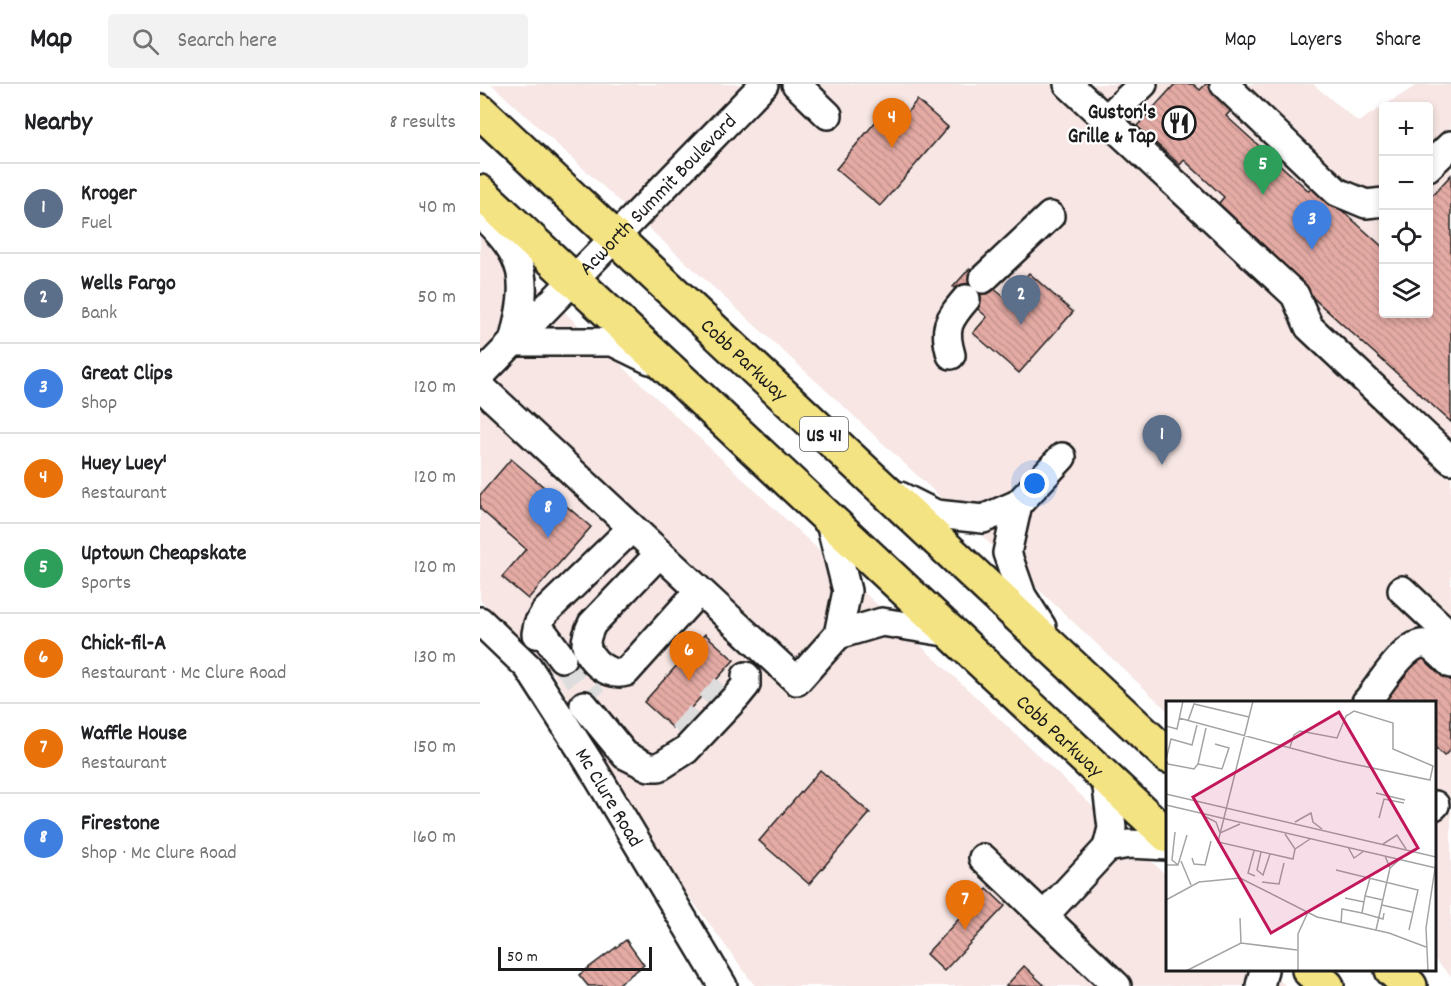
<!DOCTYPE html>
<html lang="en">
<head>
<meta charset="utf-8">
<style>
	body { margin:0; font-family:Dekko,sans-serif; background:#f2f2f2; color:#202124 }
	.controls { position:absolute; right:18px; top:18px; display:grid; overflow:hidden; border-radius:6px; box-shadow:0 3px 9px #0003 }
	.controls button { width:54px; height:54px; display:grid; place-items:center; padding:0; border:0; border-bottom:2px solid #e0e0e0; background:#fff; color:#202124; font:30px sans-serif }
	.scale { position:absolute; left:18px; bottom:15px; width:154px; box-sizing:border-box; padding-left:6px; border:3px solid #1c1c1c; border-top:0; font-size:16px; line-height:21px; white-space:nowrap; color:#1c1c1c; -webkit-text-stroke:4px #fff; paint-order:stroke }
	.you { position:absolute; left:555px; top:400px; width:21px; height:21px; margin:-15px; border:4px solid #fff; border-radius:50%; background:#1a73e8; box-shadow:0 0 0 9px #1a73e833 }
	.badge { display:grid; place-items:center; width:39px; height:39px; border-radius:50%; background:#0b8043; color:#fff; font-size:20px; font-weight:700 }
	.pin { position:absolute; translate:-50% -50px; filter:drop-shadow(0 2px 3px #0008) }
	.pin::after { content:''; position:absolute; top:32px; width:21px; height:18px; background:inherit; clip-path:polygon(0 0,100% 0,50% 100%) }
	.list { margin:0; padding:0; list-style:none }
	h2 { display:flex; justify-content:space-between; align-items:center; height:78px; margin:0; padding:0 24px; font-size:26px }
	h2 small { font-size:20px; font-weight:400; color:#757577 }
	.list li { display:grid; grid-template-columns:39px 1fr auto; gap:18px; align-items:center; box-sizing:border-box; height:90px; padding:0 24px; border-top:2px solid #e0e0e0 }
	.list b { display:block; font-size:22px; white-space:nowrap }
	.list p { margin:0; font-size:20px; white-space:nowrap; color:#757577 }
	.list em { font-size:20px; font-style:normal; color:#757577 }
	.icon { flex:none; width:33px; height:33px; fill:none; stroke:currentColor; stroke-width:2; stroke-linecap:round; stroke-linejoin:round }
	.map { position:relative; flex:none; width:971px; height:902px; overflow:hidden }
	header { display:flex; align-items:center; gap:36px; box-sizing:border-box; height:84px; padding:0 30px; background:#fff; border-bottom:2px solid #e0e0e0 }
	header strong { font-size:28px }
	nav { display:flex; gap:33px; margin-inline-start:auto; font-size:21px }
	.search { width:420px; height:54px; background:#f2f2f2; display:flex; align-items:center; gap:15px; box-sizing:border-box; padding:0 21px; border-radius:6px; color:#757577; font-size:22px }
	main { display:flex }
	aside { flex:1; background:#fff }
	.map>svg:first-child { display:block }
	.built { fill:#f7e6e4; fill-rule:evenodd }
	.building { fill:url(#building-back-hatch); stroke:#1c1c1c; stroke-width:1.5 }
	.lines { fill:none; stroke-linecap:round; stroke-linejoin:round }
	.minor-tunnel { stroke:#ddd; stroke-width:27; stroke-dasharray:27 14; stroke-linecap:butt }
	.minor-casing { stroke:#1c1c1c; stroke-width:32 }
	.major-casing { stroke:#1c1c1c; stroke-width:38 }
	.minor { stroke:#fff; stroke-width:27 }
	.major { stroke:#f4e382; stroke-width:33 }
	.labels { text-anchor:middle; stroke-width:4.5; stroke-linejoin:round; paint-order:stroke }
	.shield { fill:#fff; stroke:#606060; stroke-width:1.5 }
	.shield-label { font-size:20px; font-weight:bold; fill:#1c1c1c }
	.poi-label { font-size:21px; font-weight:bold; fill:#1c1c1c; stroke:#fff; text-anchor:end }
	.street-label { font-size:21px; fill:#1c1c1c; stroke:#fff }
	.inset-road { fill:none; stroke:#a4a4a4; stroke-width:1.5 }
	.view { fill:#c2185b; fill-opacity:0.15; stroke:#c2185b; stroke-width:3 }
	.inset-edge { fill:none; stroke:#1c1c1c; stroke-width:3 }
</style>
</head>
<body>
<header>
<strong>Map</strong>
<div class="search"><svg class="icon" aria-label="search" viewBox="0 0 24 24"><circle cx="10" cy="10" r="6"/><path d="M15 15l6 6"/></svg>Search here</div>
<nav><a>Map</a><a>Layers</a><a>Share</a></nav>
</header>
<main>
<aside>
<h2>Nearby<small>8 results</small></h2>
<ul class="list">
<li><span class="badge" style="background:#5c6f8a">1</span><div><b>Kroger</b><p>Fuel</p></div><em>40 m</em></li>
<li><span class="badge" style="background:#5c6f8a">2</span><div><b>Wells Fargo</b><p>Bank</p></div><em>50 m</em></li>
<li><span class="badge" style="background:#3f7fe0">3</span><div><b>Great Clips</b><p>Shop</p></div><em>120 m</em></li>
<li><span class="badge" style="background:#e8710a">4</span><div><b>Huey Luey'</b><p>Restaurant</p></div><em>120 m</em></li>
<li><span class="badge" style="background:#2e9e5b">5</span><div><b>Uptown Cheapskate</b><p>Sports</p></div><em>120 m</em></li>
<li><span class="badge" style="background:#e8710a">6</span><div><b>Chick-fil-A</b><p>Restaurant · Mc Clure Road</p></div><em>130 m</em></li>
<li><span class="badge" style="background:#e8710a">7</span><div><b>Waffle House</b><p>Restaurant</p></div><em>150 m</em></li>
<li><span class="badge" style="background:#3f7fe0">8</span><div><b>Firestone</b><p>Shop · Mc Clure Road</p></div><em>160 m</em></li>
</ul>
</aside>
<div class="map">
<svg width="971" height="902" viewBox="0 0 971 902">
	<defs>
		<pattern id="building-back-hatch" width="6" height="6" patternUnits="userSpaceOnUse" patternTransform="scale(1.5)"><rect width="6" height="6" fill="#e4aaa4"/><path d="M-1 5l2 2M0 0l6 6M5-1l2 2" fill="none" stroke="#c3928d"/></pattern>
	</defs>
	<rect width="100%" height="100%" fill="#fff"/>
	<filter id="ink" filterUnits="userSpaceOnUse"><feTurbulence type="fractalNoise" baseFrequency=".0167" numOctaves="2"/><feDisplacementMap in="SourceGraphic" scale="12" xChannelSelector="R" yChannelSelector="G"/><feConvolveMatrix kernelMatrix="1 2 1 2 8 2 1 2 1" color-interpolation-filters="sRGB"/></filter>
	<g filter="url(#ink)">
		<g class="built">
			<path d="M11 0H833L878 38 937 1 971 0V892L955 876 954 618H688L687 626 361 320ZM904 22H948V230H904Z"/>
			<path d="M0 149 687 792 688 886H788L806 902H275L178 770 73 589 0 516Z"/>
		</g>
		<g class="building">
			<path d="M695 0H713L720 6 726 0H737L758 19 746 32 829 107 839 96 847 113 904 164V230H948V116L971 91V338L734 125 744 113 704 76 700 81 657 42Z"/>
			<path d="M437 16 468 43 400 122 356 85 407 24 421 36Z"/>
			<path d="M490 184 526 215 549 189 593 228 539 289 493 249 507 233 473 203Z"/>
			<path d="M31 375 111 443 48 515 22 493 46 465 0 425V411Z"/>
			<path d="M225 550 254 576 193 644 164 618Z"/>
			<path d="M943 570 971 597V665L964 672 954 662V618H908L902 613Z"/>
			<path d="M340 686 390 729 329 800 279 757Z"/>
			<path d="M507 805 525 822 464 887 446 870Z"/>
			<path d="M146 856 164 881 136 902H108L99 891Z"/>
			<path d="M544 882 565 902H526Z"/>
		</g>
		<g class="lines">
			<g class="minor-tunnel">
				<path d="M82 574 114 615"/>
				<path d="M201 651 245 603"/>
			</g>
			<defs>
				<g id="minor">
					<path d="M316 0 348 31"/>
					<path d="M588 0 815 211 829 243 971 376"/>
					<path d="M744 0 857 108 886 120 904 118"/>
					<path d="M626 35 663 0"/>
					<path d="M948 83 971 61"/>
					<path d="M0 130C48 174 49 197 33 258H133L170 276"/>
					<path d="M503 195 570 132"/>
					<path d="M471 271C463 244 468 236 486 215"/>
					<path id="s1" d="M0 292 284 0"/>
					<path d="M0 302 317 597 358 551"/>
					<path d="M420 412 456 430 503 435 538 420 527 469 542 512 562 543"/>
					<path d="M538 420 582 373"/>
					<path d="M349 435 367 507 358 551 402 538 471 549"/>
					<path d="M179 470 112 540C109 546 106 553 106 560 109 578 130 593 146 588L219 507"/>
					<path d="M922 506 971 552"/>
					<path id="s2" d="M0 537 48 583 109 678 243 902"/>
					<path d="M82 574 65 551 56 550 58 540 65 528 152 444"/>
					<path d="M886 618C899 604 928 551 949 561 957 565 964 574 971 580"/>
					<path d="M104 621 145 671 169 683H179L206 666 257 612 266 601V592"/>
					<path d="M626 695 632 744 627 764 649 760 688 762"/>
					<path d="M954 722 955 721"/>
					<path d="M503 774 637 902"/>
					<path d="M564 832 627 764"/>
					<path d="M780 902 784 886"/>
				</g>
				<g id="major">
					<path id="s3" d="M0 27 688 672"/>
					<path id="s4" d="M0 108 688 752"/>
					<path d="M829 886 847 902"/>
					<path d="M912 886 930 902"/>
				</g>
			</defs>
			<use href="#minor" class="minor-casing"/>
			<use href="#major" class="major-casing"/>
			<use href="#minor" class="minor"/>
			<use href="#major" class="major"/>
		</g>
	</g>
	<defs>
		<symbol id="restaurant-ring" viewBox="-11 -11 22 22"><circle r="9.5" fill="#fff" stroke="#1c1c1c" stroke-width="1.5"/><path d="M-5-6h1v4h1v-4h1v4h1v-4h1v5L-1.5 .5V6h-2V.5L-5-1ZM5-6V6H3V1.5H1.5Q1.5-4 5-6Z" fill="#1c1c1c"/></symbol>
	</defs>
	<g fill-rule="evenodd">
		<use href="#restaurant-ring" x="680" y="20" width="38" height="38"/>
	</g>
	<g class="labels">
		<rect class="shield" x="320" y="333" width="48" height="34" rx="4.5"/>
		<g class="shield-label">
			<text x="344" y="357">US 41</text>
		</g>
		<g class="poi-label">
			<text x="676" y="34">Guston's<tspan x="676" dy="24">Grille &amp; Tap</tspan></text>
		</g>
		<g class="street-label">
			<text dy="7" stroke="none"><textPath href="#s1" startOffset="254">Acworth Summit Boulevard</textPath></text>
			<text dy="7" stroke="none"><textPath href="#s3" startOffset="363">Cobb Parkway</textPath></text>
			<text dy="7" stroke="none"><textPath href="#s4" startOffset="795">Cobb Parkway</textPath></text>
			<text dy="7" stroke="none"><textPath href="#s2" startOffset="220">Mc Clure Road</textPath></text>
		</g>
	</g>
	<g transform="translate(686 617)">
		<rect width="270" height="270" fill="#fff"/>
		<path class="inset-road" d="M87 0 52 141 127 158 129 148M13 17 173 60 264 79 267 65 227 48V22L188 10 180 15 171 37 134 30 128 34 124 46M22 20 28 3 83 16M31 24 26 44 5 38 0 59 2 63 28 68 32 63M0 25 11 28 17 0M40 27 32 63 56 68 63 47 49 43M210 92 239 99M0 93 270 156M0 104 270 167M40 116 50 121 54 132 74 123M213 117 218 98 238 102M129 121 145 112 147 121 156 128M9 131 6 159 12 164M119 133 129 148 144 138M217 143 231 134 240 148M182 146 188 157 198 150M88 150 82 172 89 175M95 151 91 169 97 174 104 153M219 155 224 167 234 158M26 157 28 163 39 164 45 140M15 160 25 184M0 164H12L21 134M170 169 252 189 243 229M204 177 199 195 217 199M96 181 113 183 118 162M199 195 196 212 217 218 218 212M179 197 198 201M0 199 33 181 74 177 151 216 223 232 260 246M216 204 246 211M74 217 75 242M175 222 176 208 196 212M210 229 224 167M20 270 75 242 131 249M132 270V233L142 211M262 270 260 227 270 161"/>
		<path class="view" d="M173 11 252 147 105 232 27 96Z"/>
		<rect width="270" height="270" class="inset-edge"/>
	</g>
</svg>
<div class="controls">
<button>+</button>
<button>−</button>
<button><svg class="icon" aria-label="locate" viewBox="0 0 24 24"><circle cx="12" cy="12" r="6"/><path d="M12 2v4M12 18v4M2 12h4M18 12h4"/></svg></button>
<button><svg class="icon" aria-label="layers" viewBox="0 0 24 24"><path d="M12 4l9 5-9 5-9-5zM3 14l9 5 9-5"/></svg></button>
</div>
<div class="scale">50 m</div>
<div class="you"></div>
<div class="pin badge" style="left:682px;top:381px;background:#5c6f8a">1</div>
<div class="pin badge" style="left:541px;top:241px;background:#5c6f8a">2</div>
<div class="pin badge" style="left:832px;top:166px;background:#3f7fe0">3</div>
<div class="pin badge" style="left:412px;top:64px;background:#e8710a">4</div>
<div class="pin badge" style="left:783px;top:111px;background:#2e9e5b">5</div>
<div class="pin badge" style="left:209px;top:597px;background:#e8710a">6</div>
<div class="pin badge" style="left:485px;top:846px;background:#e8710a">7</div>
<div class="pin badge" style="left:68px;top:454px;background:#3f7fe0">8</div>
</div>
</main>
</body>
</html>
